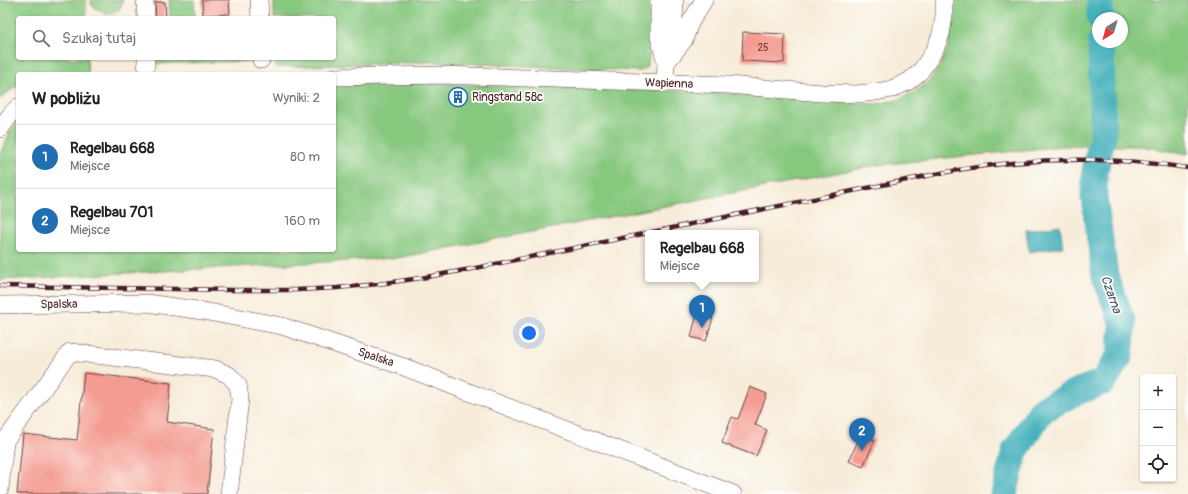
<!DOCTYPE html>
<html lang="pl">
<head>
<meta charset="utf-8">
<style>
	body { margin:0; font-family:Pangolin,sans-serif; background:#f2f2f2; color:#222 }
	.controls { position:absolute; right:12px; bottom:12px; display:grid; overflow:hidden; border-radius:4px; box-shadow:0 1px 3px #0004 }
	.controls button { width:36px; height:36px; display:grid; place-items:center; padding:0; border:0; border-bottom:1px solid #e0e0e0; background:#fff; color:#222; font:20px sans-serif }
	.compass { position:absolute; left:1092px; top:12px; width:36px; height:36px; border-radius:50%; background:#fff; box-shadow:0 1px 3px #0004; rotate:217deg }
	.you { position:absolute; left:529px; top:333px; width:14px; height:14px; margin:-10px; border:3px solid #fff; border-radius:50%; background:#1a73e8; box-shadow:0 0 0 6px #1a73e833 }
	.badge { display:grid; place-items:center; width:26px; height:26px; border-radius:50%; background:#1f6fb2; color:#fff; font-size:13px; font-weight:700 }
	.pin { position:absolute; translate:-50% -33px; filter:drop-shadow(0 1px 2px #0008) }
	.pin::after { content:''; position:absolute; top:21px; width:14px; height:12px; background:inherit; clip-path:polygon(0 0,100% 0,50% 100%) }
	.popup { position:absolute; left:645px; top:230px; width:114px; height:52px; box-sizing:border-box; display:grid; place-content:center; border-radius:4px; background:#fff; filter:drop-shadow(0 1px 3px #0005); font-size:13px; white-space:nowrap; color:#767676 }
	.popup b { font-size:15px; color:#222 }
	.popup::after { content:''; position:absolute; left:50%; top:100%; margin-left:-8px; border:8px solid transparent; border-top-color:#fff }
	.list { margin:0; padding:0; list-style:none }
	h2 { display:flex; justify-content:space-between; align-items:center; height:52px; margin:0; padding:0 16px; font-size:17px }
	h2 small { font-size:13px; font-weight:400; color:#767676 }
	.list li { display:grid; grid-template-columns:26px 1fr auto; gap:12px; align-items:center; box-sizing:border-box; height:64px; padding:0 16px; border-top:1px solid #e0e0e0 }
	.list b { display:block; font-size:15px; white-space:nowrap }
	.list p { margin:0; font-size:13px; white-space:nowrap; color:#767676 }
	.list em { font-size:13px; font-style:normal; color:#767676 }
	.icon { flex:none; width:22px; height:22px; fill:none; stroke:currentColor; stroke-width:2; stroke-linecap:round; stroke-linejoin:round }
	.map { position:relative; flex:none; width:1188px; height:494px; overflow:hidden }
	.search { position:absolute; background:#fff; box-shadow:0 1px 3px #0004; left:16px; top:16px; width:320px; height:44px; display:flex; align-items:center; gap:10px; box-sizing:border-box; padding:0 14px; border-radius:4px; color:#767676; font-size:15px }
	.panel { position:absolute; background:#fff; box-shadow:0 1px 3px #0004; left:16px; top:72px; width:320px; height:180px; border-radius:4px }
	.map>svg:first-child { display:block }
	.green { fill:#87c87f; stroke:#687455; fill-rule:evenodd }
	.water { fill:#40afba; stroke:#456772 }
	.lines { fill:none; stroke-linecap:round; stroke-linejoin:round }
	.river { stroke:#40afba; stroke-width:27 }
	.building { fill:#f49c92 }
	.minor-casing { stroke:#643e45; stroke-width:18 }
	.minor { stroke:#fff; stroke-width:17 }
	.rail-casing { stroke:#4a1f2b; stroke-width:4.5 }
	.rail { stroke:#fdfcf7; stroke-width:3; stroke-dasharray:9; stroke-linecap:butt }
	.labels { text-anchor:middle; stroke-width:3.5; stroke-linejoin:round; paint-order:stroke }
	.number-label { font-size:10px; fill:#743e45 }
	.street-label { font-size:12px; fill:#4a1f2b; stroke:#fdfcf7 }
	.poi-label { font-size:12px; fill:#4a1f2b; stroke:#fdfcf7; text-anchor:start }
	.water-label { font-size:13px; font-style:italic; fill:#465964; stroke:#fdfcf7 }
</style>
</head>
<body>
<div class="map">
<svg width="1188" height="494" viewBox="0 0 1188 494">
	<rect width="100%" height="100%" fill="#fdfcf7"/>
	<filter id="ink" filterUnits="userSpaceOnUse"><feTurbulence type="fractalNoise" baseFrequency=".025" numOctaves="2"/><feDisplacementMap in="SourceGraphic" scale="8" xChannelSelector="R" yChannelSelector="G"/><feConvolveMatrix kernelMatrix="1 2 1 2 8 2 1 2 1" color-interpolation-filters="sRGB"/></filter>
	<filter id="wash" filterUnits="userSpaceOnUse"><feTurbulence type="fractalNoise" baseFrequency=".012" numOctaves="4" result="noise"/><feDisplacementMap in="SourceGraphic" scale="16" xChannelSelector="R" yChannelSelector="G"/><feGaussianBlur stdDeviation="0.9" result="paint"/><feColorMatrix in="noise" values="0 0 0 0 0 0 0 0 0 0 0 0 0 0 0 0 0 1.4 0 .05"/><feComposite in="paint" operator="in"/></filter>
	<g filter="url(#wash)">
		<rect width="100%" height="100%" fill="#f7ecd9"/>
		<g class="green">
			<path d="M0 0H86V18H18V58H87L88 74H18V86L12 89 0 99Z"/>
			<path d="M91 0H123C122 9 115 16 105 14 101 12 99 9 94 8L91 4Z"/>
			<path d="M169 0H194L195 18H170Z"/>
			<path d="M274 0H649C649 12 652 57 647 65 646 68 643 70 640 71L432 62 276 67V58H334V18H274Z"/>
			<path d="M951 0H1188V154L1141 146H1064L878 165 397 258 0 280V154L10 132 18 120V250H334V85L421 83 676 91 755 95 838 102 877 104 897 100 915 92 929 81 941 64 949 45 950 35ZM1098 18H1122V42H1098Z"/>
			<path d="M154 58H256V61L154 64Z"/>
		</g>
		<path class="water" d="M1060 225 1063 247 1029 252 1026 230Z"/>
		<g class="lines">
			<g class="river">
				<path d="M1100 0V18"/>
				<path d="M1004 494 1015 451 1042 410 1076 392 1103 382 1120 355 1123 324 1105 275 1094 197 1095 171 1103 134 1101 42"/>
			</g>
		</g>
		<g id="blocks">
			<g class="building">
				<path d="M202 0H229L230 14 203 15Z"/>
				<path d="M155 2H165L166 18H156Z"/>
				<path d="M743 32 785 34 784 63 742 61Z"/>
				<path d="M697 314 713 318 706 341 691 337Z"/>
				<path d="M84 373 171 383 167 422 214 429 207 494H17L23 434 77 440Z"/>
				<path d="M750 387 767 394 755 425 767 430 756 456 722 443 732 417 738 419Z"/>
				<path d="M861 434 875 440 863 467 849 461Z"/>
			</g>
		</g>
	</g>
	<g filter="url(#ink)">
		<use href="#blocks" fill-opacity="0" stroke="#643e45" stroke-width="1"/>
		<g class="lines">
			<defs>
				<g id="minor">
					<path d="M145 0 146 18"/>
					<path d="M259 0 260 18"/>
					<path d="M659 0V37L666 63 665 83"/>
					<path d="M668 57 673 38 675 0"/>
					<path d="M261 58V60"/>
					<path d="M666 63 684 40 690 23 704 0"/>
					<path d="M146 65V58"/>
					<path d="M334 77 441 75 728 85 822 93 857 94 876 92 892 89 909 81 920 72 929 59 936 47 941 34 944 16V0"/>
					<path d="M0 129 11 114 18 107"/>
					<path d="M0 305 147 303 203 311 282 326 404 367 733 494"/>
					<path d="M0 489 5 441 70 352 215 369 229 375 238 385 240 399 229 494"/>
				</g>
			</defs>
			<use href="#minor" class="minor-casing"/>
			<use href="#minor" class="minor"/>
			<defs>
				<path id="rail" d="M0 286 233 290H297L337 288 378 284 421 278 471 269 936 174C1021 157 1102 155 1188 168"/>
			</defs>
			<use href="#rail" class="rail-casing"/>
			<use href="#rail" class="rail"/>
		</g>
	</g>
	<defs>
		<symbol id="building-ring" viewBox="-11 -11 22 22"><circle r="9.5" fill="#fdfcf7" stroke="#1f6fb2" stroke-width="1.5"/><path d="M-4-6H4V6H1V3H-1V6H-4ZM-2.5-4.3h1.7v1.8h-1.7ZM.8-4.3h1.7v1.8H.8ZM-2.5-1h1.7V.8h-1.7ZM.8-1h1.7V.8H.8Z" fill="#1f6fb2"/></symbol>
	</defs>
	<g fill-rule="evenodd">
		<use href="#building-ring" x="447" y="86" width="22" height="22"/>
	</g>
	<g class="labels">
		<g class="number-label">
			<text x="763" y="51">25</text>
		</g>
		<g class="street-label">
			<text transform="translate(669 83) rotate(2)" y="4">Wapienna</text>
			<text transform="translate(59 304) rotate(-1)" y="4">Spalska</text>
			<text transform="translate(376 357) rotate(18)" y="4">Spalska</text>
		</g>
		<g class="poi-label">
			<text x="472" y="101">Ringstand 58c</text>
		</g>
		<g class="water-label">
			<text transform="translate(1112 294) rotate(71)" y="5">Czarna</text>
		</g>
	</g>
</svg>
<div class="controls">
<button>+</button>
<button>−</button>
<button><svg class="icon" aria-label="locate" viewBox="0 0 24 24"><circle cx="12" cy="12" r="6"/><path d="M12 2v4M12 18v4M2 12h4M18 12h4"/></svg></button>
</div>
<svg class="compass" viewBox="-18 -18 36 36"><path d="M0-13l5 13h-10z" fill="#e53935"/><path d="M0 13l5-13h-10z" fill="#767676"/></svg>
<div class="you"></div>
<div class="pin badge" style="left:702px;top:328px">1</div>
<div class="popup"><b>Regelbau 668</b>Miejsce</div>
<div class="pin badge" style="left:862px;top:451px">2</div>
<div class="search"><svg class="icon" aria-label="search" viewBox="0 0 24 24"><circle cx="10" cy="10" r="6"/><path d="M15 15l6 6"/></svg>Szukaj tutaj</div>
<section class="panel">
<h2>W pobliżu<small>Wyniki: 2</small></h2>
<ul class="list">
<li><span class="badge">1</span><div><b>Regelbau 668</b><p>Miejsce</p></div><em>80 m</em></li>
<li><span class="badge">2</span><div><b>Regelbau 701</b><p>Miejsce</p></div><em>160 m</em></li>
</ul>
</section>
</div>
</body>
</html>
